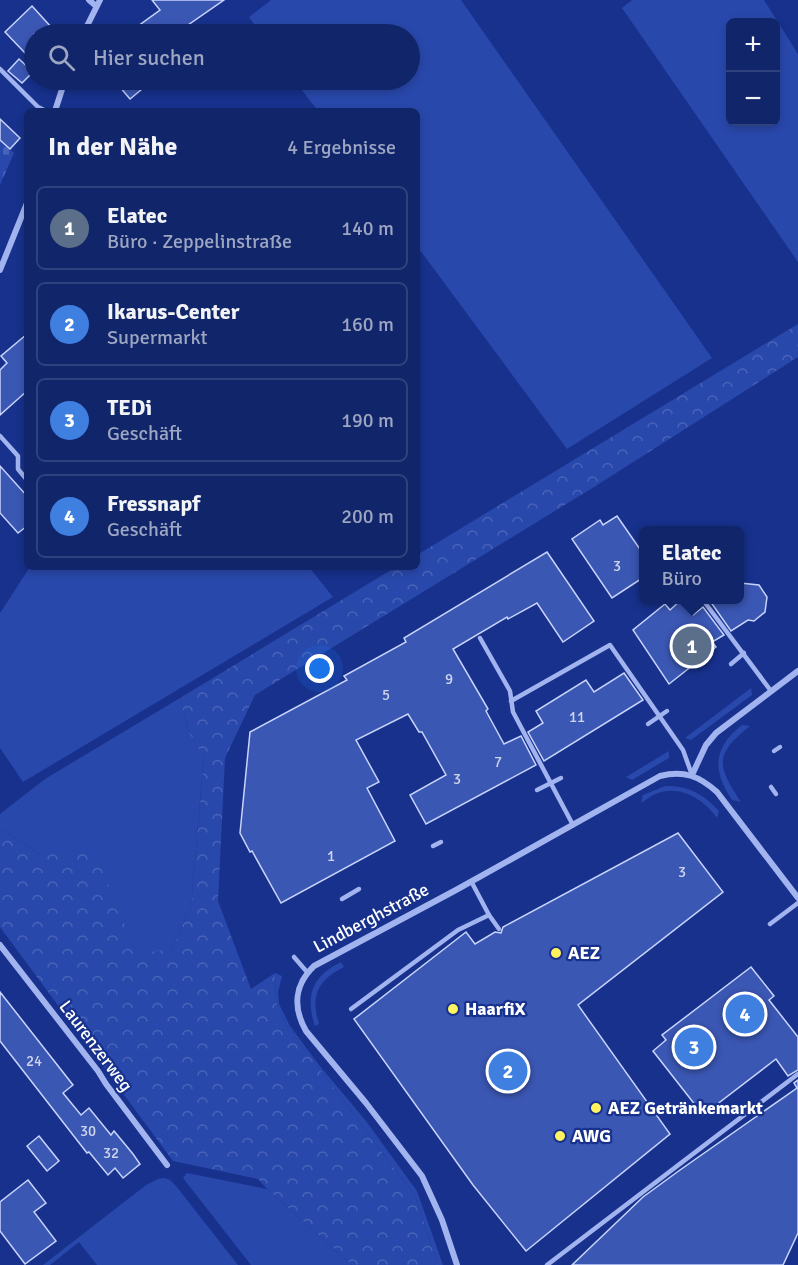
<!DOCTYPE html>
<html lang="de">
<head>
<meta charset="utf-8">
<style>
	body { margin:0; font-family:Signika,sans-serif; background:#1a2d70; color:#f1f3f6 }
	.controls { position:absolute; right:18px; top:18px; display:grid; overflow:hidden; border-radius:9px; box-shadow:0 3px 9px #0003 }
	.controls button { width:54px; height:54px; display:grid; place-items:center; padding:0; border:0; border-bottom:2px solid #30427e; background:#11256a; color:#f1f3f6; font:30px sans-serif }
	.you { position:absolute; left:320px; top:669px; width:21px; height:21px; margin:-15px; border:4px solid #fff; border-radius:50%; background:#1a73e8; box-shadow:0 0 0 9px #1a73e833 }
	.badge { display:grid; place-items:center; width:39px; height:39px; border-radius:50%; background:#bca0f2; color:#fff; font-size:20px; font-weight:700 }
	.pin { position:absolute; translate:-50% -50%; border:3px solid #fff; box-shadow:0 2px 6px #0006 }
	.popup { position:absolute; left:639px; top:526px; width:105px; height:78px; box-sizing:border-box; display:grid; place-content:center; border-radius:9px; background:#11256a; filter:drop-shadow(0 2px 4px #0005); font-size:20px; white-space:nowrap; color:#9ca5c1 }
	.popup b { font-size:22px; color:#f1f3f6 }
	.popup::after { content:''; position:absolute; left:50%; top:100%; margin-left:-12px; border:12px solid transparent; border-top-color:#11256a }
	.list { margin:0; padding:0; list-style:none }
	h2 { display:flex; justify-content:space-between; align-items:center; height:78px; margin:0; padding:0 24px; font-size:26px }
	h2 small { font-size:20px; font-weight:400; color:#9ca5c1 }
	.list li { display:grid; grid-template-columns:39px 1fr auto; gap:18px; align-items:center; box-sizing:border-box; height:84px; margin:0 12px 12px; padding:0 12px; border:2px solid #30427e; border-radius:9px }
	.list b { display:block; font-size:22px; white-space:nowrap }
	.list p { margin:0; font-size:20px; white-space:nowrap; color:#9ca5c1 }
	.list em { font-size:20px; font-style:normal; color:#9ca5c1 }
	.icon { flex:none; width:33px; height:33px; fill:none; stroke:currentColor; stroke-width:2; stroke-linecap:round; stroke-linejoin:round }
	.map { position:relative; flex:none; width:798px; height:1265px; overflow:hidden }
	.search { position:absolute; background:#11256a; box-shadow:0 3px 9px #0003; left:24px; top:24px; width:396px; height:66px; display:flex; align-items:center; gap:15px; box-sizing:border-box; padding:0 21px; border-radius:33px; color:#9ca5c1; font-size:22px }
	.panel { position:absolute; background:#11256a; box-shadow:0 3px 9px #0003; left:24px; top:108px; width:396px; height:462px; border-radius:9px }
	.map>svg:first-child { display:block }
	.green { fill:#2948ac; fill-rule:evenodd }
	.forest { fill:url(#forest-crowns) }
	.cemetery { fill:url(#cemetery-stones) }
	.building { fill:#3b57b4; stroke:#c8d4fb; stroke-width:1.5 }
	.lines { fill:none; stroke-linecap:round; stroke-linejoin:round }
	.lane { stroke:#a2b4ef; stroke-width:4.5 }
	.street { stroke:#a2b4ef; stroke-width:6 }
	.poi-dot { fill:#fff460; stroke:#17318d; stroke-width:2 }
	.labels { text-anchor:middle; stroke-width:4.5; stroke-linejoin:round; paint-order:stroke }
	.number-label { font-size:15px; fill:#ced5ec }
	.street-label { font-size:18px; fill:#fff; stroke:#17318d }
	.poi-label { font-size:18px; font-weight:bold; fill:#fff; stroke:#17318d; text-anchor:start }
</style>
</head>
<body>
<div class="map">
<svg width="798" height="1265" viewBox="0 0 798 1265">
	<defs>
		<pattern id="forest-crowns" width="20" height="18" patternUnits="userSpaceOnUse" patternTransform="scale(1.5)"><rect width="20" height="18" fill="#2948ac"/><path d="M2 6a3 3 0 1 1 6 0M12 15a3 3 0 1 1 6 0" fill="none" stroke="#4963b8"/></pattern>
		<pattern id="cemetery-stones" width="16" height="16" patternUnits="userSpaceOnUse" patternTransform="scale(1.5)"><rect width="16" height="16" fill="#2948ac"/><path d="M2 7V4a2 2 0 0 1 4 0v3zM10 15v-3a2 2 0 0 1 4 0v3z" fill="#4963b8"/></pattern>
	</defs>
	<rect width="100%" height="100%" fill="#17318d"/>
	<g class="green">
		<path d="M271 0H461L712 358 567 449 417 246V111H318L294 80H410V34H261L249 17Z"/>
		<path d="M632 0H764L798 54V262L622 8ZM730 22H776V122H730Z"/>
		<path d="M30 567H309L333 597 23 782 0 748V613Z"/>
		<path d="M751 688 752 695 691 740 685 738Z"/>
		<path d="M180 698 189 733 204 756 191 906 171 952 140 960 41 855 0 828V814L45 779Z"/>
		<path d="M742 725 750 726C715 754 716 765 741 802L732 800C712 770 713 748 742 725Z"/>
		<path d="M669 751V758L632 780 626 777Z"/>
		<path d="M665 786C688 785 703 794 719 811L717 818C704 800 682 785 658 793 652 795 646 800 641 803L643 795Z"/>
		<path d="M341 962 344 967C318 980 310 996 319 1024L315 1026C305 996 312 976 341 962Z"/>
		<path d="M275 973 282 976 278 992 279 1004 290 1026 319 1065 366 1121 417 1191 443 1265H438L415 1196 285 1023 276 1002Z"/>
		<path d="M187 1173 267 1189 352 1265H251L183 1178Z"/>
		<path d="M164 1178 170 1180 176 1186 238 1265H97L79 1242 50 1265H43L146 1185 158 1179Z"/>
	</g>
	<path class="forest" d="M798 324V357L594 487 255 695 225 758 218 901 251 989 275 973 276 1002 285 1023 415 1196 438 1265H352L267 1189 258 1179 173 1161 0 927V828L41 855 94 850 139 959 157 950 171 952 191 906 204 757 189 733 180 698 396 567H417V555Z"/>
	<path class="cemetery" d="M0 140 14 153 0 185Z"/>
	<g class="building">
		<path d="M152 0H224L175 34H127L160 10Z"/>
		<path d="M32 6 52 28 45 34H34V45L25 53 5 32Z"/>
		<path d="M19 59 33 72 22 83 8 71Z"/>
		<path d="M114 80H153L130 99Z"/>
		<path d="M0 119 20 138 10 149 0 140Z"/>
		<path d="M27 334V391L0 415V370L7 363 1 356Z"/>
		<path d="M0 466 27 496V526L18 533 0 513Z"/>
		<path d="M617 516 644 555V577L612 598 572 539 600 520 603 525Z"/>
		<path d="M547 552 594 621 563 642 537 603 508 619 507 617 453 649 488 709 486 711 504 744 521 736 536 765 426 824 410 795 446 775 422 732H419L408 714 356 740 379 782 367 788 395 841 281 903 252 851 250 852 240 833 250 732 347 680 344 676 406 642 404 638Z"/>
		<path d="M740 583 759 585 767 597 765 612 754 621 748 620 731 631 710 601 712 600H740Z"/>
		<path d="M681 600 693 615 703 607 724 635 712 642 716 647 669 684 633 630 665 604 670 610Z"/>
		<path d="M624 673 643 700 544 761 528 732 543 723 536 711 586 680 594 692Z"/>
		<path d="M678 833 723 892 578 1005 670 1134 526 1251 473 1185 354 1019 466 932 475 944 495 932 501 933 503 927Z"/>
		<path d="M751 967 774 996 769 1000 798 1037V1070L788 1076 776 1059 703 1115 653 1051 666 1040 662 1035Z"/>
		<path d="M0 992 73 1085 63 1093 81 1115 89 1108 111 1135 114 1131 133 1154 140 1164 123 1178 115 1168 108 1175 89 1152 87 1153 0 1041Z"/>
		<path d="M798 1080V1233L783 1265H572L643 1197 680 1170 797 1088 794 1083Z"/>
		<path d="M39 1136 59 1161 47 1171 27 1146Z"/>
		<path d="M28 1180 46 1203 34 1212 56 1241 25 1264 0 1231V1202Z"/>
	</g>
	<g class="lines">
		<g class="lane">
			<path d="M0 69 38 107 46 111"/>
			<path d="M0 436 18 456V469L27 480"/>
			<path d="M703 600 771 691"/>
			<path d="M480 638 510 691 513 712 573 825"/>
			<path d="M731 664 744 653"/>
			<path d="M511 701 610 645 683 750 692 775"/>
			<path d="M648 724 667 711"/>
			<path d="M774 751 780 747"/>
			<path d="M771 787 776 794"/>
			<path d="M537 790 561 778"/>
			<path d="M433 846 441 842"/>
			<path d="M471 881 489 915 499 929"/>
			<path d="M342 899 359 889"/>
			<path d="M770 924 798 903"/>
			<path d="M294 957 307 972"/>
			<path d="M351 1009 458 930 489 915"/>
			<path d="M547 1265 798 1074"/>
		</g>
		<g class="street">
			<path d="M89 0 96 6"/>
			<path d="M83 34 100 0"/>
			<path d="M55 111 65 80"/>
			<path d="M0 270 27 203"/>
			<path d="M692 775 706 745 716 733 798 671"/>
			<path d="M0 945 98 1071 106 1084 167 1165"/>
			<path d="M457 1265 442 1220 422 1176 366 1103 306 1031C293 1008 294 985 314 966L456 890 660 776C684 770 699 776 717 792L798 898"/>
		</g>
	</g>
	<g class="poi-dot">
		<circle cx="556" cy="953" r="6"/>
		<circle cx="453" cy="1009" r="6"/>
		<circle cx="596" cy="1108" r="6"/>
		<circle cx="560" cy="1136" r="6"/>
	</g>
	<g class="labels">
		<g class="number-label">
			<text x="617" y="571">3</text>
			<text x="449" y="684">9</text>
			<text x="386" y="700">5</text>
			<text x="577" y="722">11</text>
			<text x="498" y="767">7</text>
			<text x="457" y="784">3</text>
			<text x="331" y="861">1</text>
			<text x="682" y="877">3</text>
			<text x="34" y="1066">24</text>
			<text x="88" y="1136">30</text>
			<text x="111" y="1158">32</text>
		</g>
		<g class="street-label">
			<text transform="translate(371 918) rotate(-28)" y="6">Lindberghstraße</text>
			<text transform="translate(96 1046) rotate(53)" y="6">Laurenzerweg</text>
		</g>
		<g class="poi-label">
			<text x="568" y="959">AEZ</text>
			<text x="465" y="1015">HaarfiX</text>
			<text x="608" y="1114">AEZ Getränkemarkt</text>
			<text x="572" y="1142">AWG</text>
		</g>
	</g>
</svg>
<div class="controls">
<button>+</button>
<button>−</button>
</div>
<div class="you"></div>
<div class="pin badge" style="left:692px;top:646px;background:#5c6f8a">1</div>
<div class="popup"><b>Elatec</b>Büro</div>
<div class="pin badge" style="left:508px;top:1071px;background:#3f7fe0">2</div>
<div class="pin badge" style="left:694px;top:1047px;background:#3f7fe0">3</div>
<div class="pin badge" style="left:745px;top:1014px;background:#3f7fe0">4</div>
<div class="search"><svg class="icon" aria-label="search" viewBox="0 0 24 24"><circle cx="10" cy="10" r="6"/><path d="M15 15l6 6"/></svg>Hier suchen</div>
<section class="panel">
<h2>In der Nähe<small>4 Ergebnisse</small></h2>
<ul class="list">
<li><span class="badge" style="background:#5c6f8a">1</span><div><b>Elatec</b><p>Büro · Zeppelinstraße</p></div><em>140 m</em></li>
<li><span class="badge" style="background:#3f7fe0">2</span><div><b>Ikarus-Center</b><p>Supermarkt</p></div><em>160 m</em></li>
<li><span class="badge" style="background:#3f7fe0">3</span><div><b>TEDi</b><p>Geschäft</p></div><em>190 m</em></li>
<li><span class="badge" style="background:#3f7fe0">4</span><div><b>Fressnapf</b><p>Geschäft</p></div><em>200 m</em></li>
</ul>
</section>
</div>
</body>
</html>
